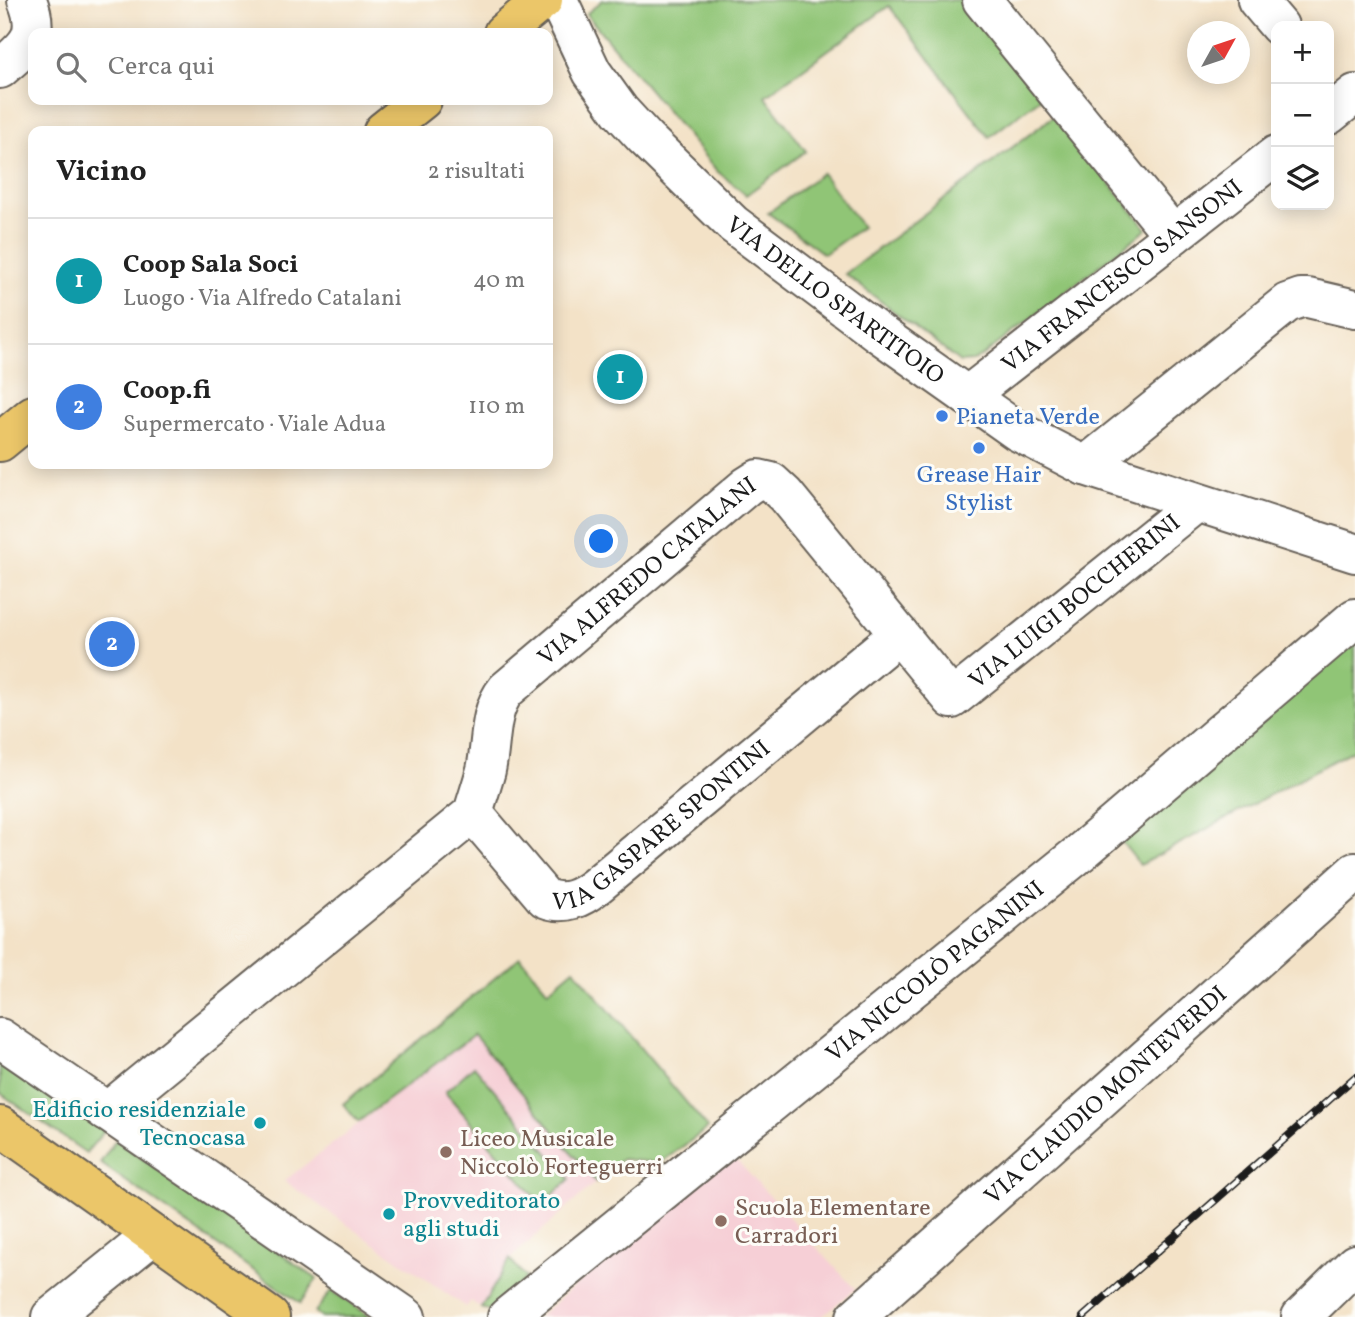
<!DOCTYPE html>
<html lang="it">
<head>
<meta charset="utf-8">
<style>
	body { margin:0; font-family:Vollkorn,serif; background:#f2f2f2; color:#222 }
	.controls { position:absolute; right:21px; top:21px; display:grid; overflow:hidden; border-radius:14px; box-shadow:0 4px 18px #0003 }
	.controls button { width:63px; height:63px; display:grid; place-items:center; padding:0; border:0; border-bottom:2px solid #e0e0e0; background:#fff; color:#222; font:35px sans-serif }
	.compass { position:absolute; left:1187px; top:21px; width:63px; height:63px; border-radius:50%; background:#fff; box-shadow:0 4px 18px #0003; rotate:50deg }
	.you { position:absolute; left:602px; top:542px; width:24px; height:24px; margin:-18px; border:5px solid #fff; border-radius:50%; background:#1a73e8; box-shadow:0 0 0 10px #1a73e833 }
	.badge { display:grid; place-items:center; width:46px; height:46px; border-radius:50%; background:#ea580c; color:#fff; font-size:23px; font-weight:700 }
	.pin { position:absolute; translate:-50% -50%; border:4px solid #fff; box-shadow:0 2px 7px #0006 }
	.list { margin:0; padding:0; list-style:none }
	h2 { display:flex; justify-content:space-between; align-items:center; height:91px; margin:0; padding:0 28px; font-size:30px }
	h2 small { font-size:23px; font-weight:400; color:#767676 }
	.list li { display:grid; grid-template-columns:46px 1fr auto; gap:21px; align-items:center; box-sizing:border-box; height:126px; padding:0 28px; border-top:2px solid #e0e0e0 }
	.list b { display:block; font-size:26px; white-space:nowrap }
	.list p { margin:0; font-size:23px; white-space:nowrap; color:#767676 }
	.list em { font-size:23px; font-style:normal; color:#767676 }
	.icon { flex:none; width:38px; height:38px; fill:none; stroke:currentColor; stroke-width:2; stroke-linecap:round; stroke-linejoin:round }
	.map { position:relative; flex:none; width:1355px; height:1317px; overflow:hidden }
	.search { position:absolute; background:#fff; box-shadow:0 4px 18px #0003; left:28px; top:28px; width:525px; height:77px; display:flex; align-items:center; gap:18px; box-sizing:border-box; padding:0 24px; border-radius:14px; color:#767676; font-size:26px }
	.panel { position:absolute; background:#fff; box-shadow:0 4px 18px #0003; left:28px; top:126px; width:525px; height:343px; border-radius:14px }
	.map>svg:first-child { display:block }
	.built { fill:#f6cfd6 }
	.green { fill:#90c576; stroke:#567049; stroke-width:2 }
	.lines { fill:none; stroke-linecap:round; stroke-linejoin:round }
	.minor-casing { stroke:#676158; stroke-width:42 }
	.major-casing { stroke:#676158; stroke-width:42 }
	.minor { stroke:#fff; stroke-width:38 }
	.major { stroke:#ebc669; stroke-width:38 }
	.rail-casing { stroke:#1c1c1c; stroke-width:8 }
	.rail { stroke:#fdfcf7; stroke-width:5; stroke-dasharray:16; stroke-linecap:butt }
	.shop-dot { fill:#3f7fe0; stroke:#fdfcf7; stroke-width:2.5 }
	.culture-dot { fill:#0f9aa8; stroke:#fdfcf7; stroke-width:2.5 }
	.education-dot { fill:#8d6e63; stroke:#fdfcf7; stroke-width:2.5 }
	.labels { text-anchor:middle; stroke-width:6; stroke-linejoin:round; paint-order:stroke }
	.street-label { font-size:24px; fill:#1c1c1c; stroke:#fdfcf7 }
	.shop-label { font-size:24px; fill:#366cbe; stroke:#fdfcf7; text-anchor:start }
	.culture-label { font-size:24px; fill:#0d838f; stroke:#fdfcf7; text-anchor:end }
	.education-label { font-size:24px; fill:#785e54; stroke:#fdfcf7; text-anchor:start }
</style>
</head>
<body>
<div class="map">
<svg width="1355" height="1317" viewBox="0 0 1355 1317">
	<rect width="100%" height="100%" fill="#fdfcf7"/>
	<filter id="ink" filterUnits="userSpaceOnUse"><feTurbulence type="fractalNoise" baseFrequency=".0143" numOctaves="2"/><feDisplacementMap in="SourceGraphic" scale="14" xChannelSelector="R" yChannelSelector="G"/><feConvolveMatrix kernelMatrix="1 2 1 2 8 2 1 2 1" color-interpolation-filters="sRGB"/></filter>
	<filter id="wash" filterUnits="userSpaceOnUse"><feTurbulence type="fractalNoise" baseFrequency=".00686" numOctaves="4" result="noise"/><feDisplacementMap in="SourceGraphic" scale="28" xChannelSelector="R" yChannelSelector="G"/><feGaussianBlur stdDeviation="1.57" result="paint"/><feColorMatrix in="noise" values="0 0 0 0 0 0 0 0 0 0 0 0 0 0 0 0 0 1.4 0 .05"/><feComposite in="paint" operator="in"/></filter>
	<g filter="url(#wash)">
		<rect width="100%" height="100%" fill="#f3e2c7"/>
		<g class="built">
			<path d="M474 1035 596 1182 510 1259 481 1308 471 1301 466 1307 284 1181Z"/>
			<path d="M730 1153 855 1289 821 1317H538Z"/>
		</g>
		<g class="green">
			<path d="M603 0H961L1041 98 989 137 889 6 765 96 806 151 746 195 717 171 586 14Z"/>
			<path d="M1055 115 1147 229 985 354 973 361 960 362 845 274Z"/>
			<path d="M822 173 862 227 824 254 768 213Z"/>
			<path d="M1355 640V749L1140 865 1121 841Z"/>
			<path d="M520 957 548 991 574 969 708 1128 660 1163 622 1159 596 1182 474 1035 358 1122 343 1104Z"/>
			<path d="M0 1063 8 1066 105 1130 86 1153 0 1093Z"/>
			<path d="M474 1066 570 1179 542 1205 445 1092Z"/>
			<path d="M116 1140 317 1279 300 1303 100 1163Z"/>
			<path d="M510 1259 526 1278 490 1311 481 1308Z"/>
			<path d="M331 1291H332L371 1317H322L315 1312Z"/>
		</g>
	</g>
	<g filter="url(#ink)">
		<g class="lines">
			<defs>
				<g id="minor">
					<path id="s1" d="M558 0 592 72 620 111 645 138 733 224 877 332 1017 431 1085 466 1355 553"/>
					<path d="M982 0 1173 235"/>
					<path d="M1257 0 1279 26"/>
					<path d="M0 69C26 46 42 37 27 0"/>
					<path d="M1329 115 1355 94"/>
					<path id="s2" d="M967 396 1276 155"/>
					<path d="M1085 466 1287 303 1301 298H1308L1355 309"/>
					<path id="s3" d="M473 813C477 799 482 785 486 770 492 743 488 712 506 690L747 486 758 479 771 482 785 495 952 699 1196 503"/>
					<path d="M0 1038 406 1317"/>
					<path id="s4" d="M107 1112 473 813 545 898C565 906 581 898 596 886L899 634"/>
					<path d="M51 1317 153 1235"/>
					<path id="s5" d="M507 1317 1080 853 1355 618"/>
					<path id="s6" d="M856 1317 1355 872"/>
					<path d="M1301 1317 1355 1264"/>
				</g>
				<g id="major">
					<path d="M503 33 543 0"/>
					<path d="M383 131 422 100"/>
					<path d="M0 442 33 415"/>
					<path d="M0 1126 270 1317"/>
				</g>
			</defs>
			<use href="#minor" class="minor-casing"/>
			<use href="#major" class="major-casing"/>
			<use href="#minor" class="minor"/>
			<use href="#major" class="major"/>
			<defs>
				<path id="rail" d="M1083 1317 1355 1077"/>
			</defs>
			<use href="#rail" class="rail-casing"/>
			<use href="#rail" class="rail"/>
		</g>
	</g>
	<g class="shop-dot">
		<circle cx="942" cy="416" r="7"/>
		<circle cx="979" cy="448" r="7"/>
	</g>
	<g class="culture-dot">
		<circle cx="260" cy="1123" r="7"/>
		<circle cx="389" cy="1214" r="7"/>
	</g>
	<g class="education-dot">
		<circle cx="446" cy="1152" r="7"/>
		<circle cx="721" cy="1221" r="7"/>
	</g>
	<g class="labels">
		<g class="street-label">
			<text dy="8" stroke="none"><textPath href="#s2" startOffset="196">VIA FRANCESCO SANSONI</textPath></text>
			<text dy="8" stroke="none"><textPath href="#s1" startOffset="415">VIA DELLO SPARTITOIO</textPath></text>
			<text dy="8" stroke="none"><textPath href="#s3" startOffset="313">VIA ALFREDO CATALANI</textPath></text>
			<text dy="8" stroke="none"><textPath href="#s3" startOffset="910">VIA LUIGI BOCCHERINI</textPath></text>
			<text dy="8" stroke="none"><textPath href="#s4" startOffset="726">VIA GASPARE SPONTINI</textPath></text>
			<text dy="8" stroke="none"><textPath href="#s5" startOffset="550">VIA NICCOLÒ PAGANINI</textPath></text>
			<text dy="8" stroke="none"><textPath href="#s6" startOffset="334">VIA CLAUDIO MONTEVERDI</textPath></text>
		</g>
		<g class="shop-label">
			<text x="956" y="424">Pianeta Verde</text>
			<text x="979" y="482" text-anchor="middle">Grease Hair<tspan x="979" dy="28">Stylist</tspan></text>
		</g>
		<g class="culture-label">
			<text x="246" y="1117">Edificio residenziale<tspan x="246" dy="28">Tecnocasa</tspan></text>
			<text x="403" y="1208" text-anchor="start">Provveditorato<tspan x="403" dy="28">agli studi</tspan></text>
		</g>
		<g class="education-label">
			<text x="460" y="1146">Liceo Musicale<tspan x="460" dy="28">Niccolò Forteguerri</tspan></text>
			<text x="735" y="1215">Scuola Elementare<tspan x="735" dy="28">Carradori</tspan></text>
		</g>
	</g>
</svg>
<div class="controls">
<button>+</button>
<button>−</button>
<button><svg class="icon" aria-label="layers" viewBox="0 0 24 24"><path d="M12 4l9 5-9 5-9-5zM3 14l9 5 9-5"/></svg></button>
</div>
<svg class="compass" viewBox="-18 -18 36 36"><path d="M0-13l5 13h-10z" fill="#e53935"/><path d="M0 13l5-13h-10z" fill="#767676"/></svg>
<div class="you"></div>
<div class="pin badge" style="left:620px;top:377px;background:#0f9aa8">1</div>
<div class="pin badge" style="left:112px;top:644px;background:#3f7fe0">2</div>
<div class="search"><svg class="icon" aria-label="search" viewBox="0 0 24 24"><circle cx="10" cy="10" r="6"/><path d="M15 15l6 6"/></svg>Cerca qui</div>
<section class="panel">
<h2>Vicino<small>2 risultati</small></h2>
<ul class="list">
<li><span class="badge" style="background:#0f9aa8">1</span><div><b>Coop Sala Soci</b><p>Luogo · Via Alfredo Catalani</p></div><em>40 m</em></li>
<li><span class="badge" style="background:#3f7fe0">2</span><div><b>Coop.fi</b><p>Supermercato · Viale Adua</p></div><em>110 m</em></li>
</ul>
</section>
</div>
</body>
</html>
